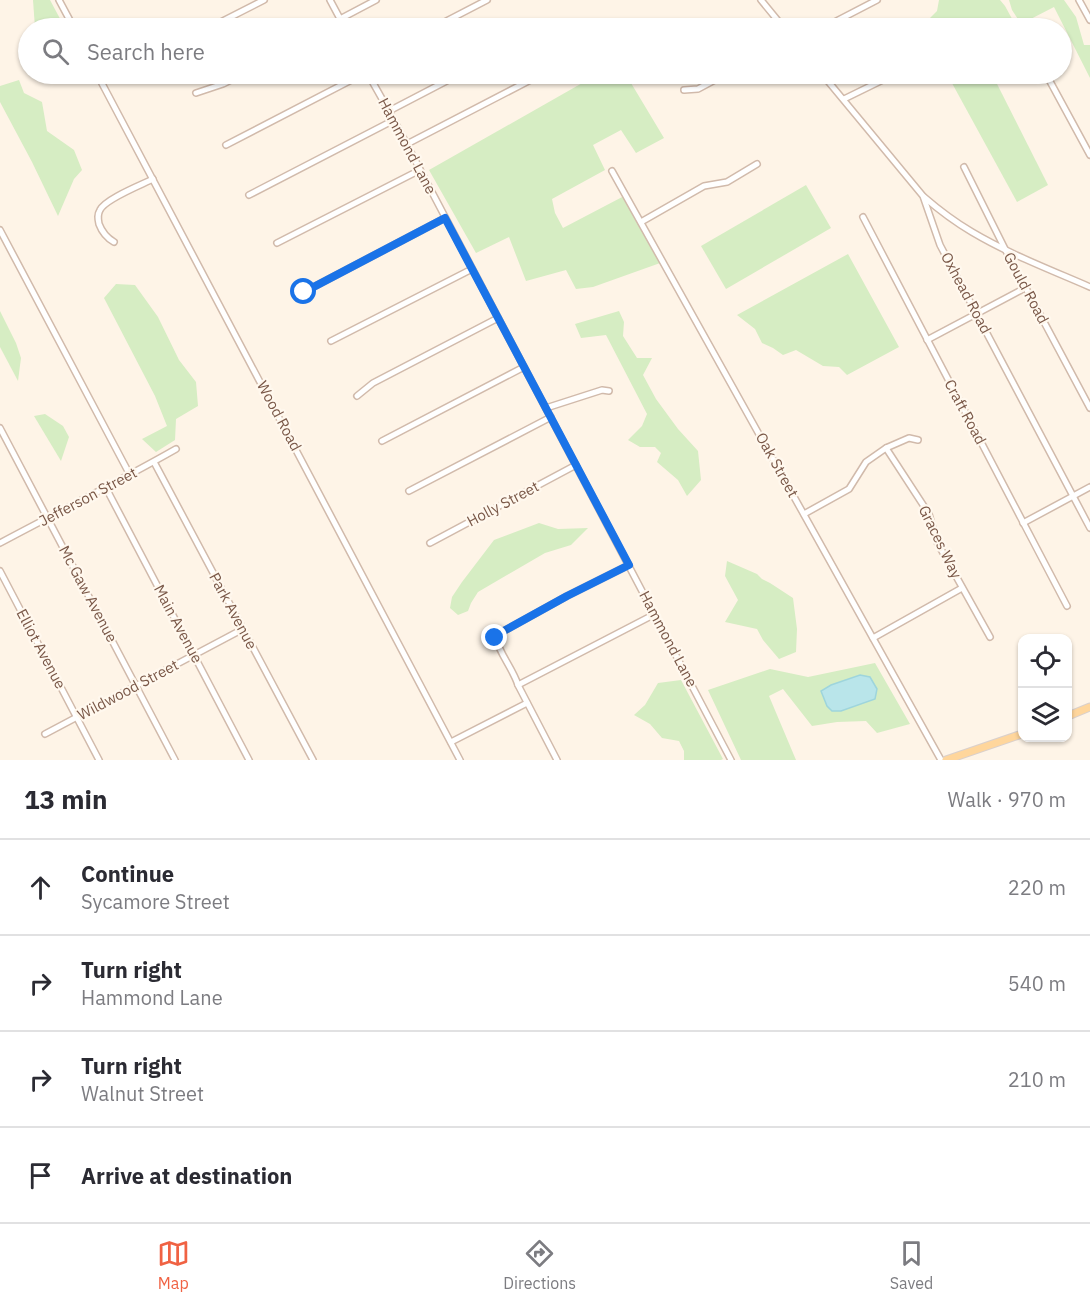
<!DOCTYPE html>
<html lang="en">
<head>
<meta charset="utf-8">
<style>
	body { margin:0; font-family:"IBM Plex Sans",sans-serif; background:#f7f7f7; color:#2b2b33 }
	.controls { position:absolute; right:18px; bottom:18px; display:grid; overflow:hidden; border-radius:12px; box-shadow:0 2px 4px #0004 }
	.controls button { width:54px; height:54px; display:grid; place-items:center; padding:0; border:0; border-bottom:2px solid #e1e1e2; background:#fff; color:#2b2b33; font:30px sans-serif }
	.stop { position:absolute; width:18px; height:18px; margin:-14px; border:4px solid #1a73e8; border-radius:50%; background:#fff }
	.stop.end { background:#1a73e8; border-color:#fff; box-shadow:0 2px 6px #0008 }
	.list { margin:0; padding:0; list-style:none }
	h2 { display:flex; justify-content:space-between; align-items:center; height:78px; margin:0; padding:0 24px; font-size:26px }
	h2 small { font-size:20px; font-weight:400; color:#7c7c81 }
	.list li { display:grid; grid-template-columns:39px 1fr auto; gap:18px; align-items:center; box-sizing:border-box; height:96px; padding:0 24px; border-top:2px solid #e1e1e2 }
	.list b { display:block; font-size:22px; white-space:nowrap }
	.list p { margin:0; font-size:20px; white-space:nowrap; color:#7c7c81 }
	.list em { font-size:20px; font-style:normal; color:#7c7c81 }
	.icon { flex:none; width:33px; height:33px; fill:none; stroke:currentColor; stroke-width:2; stroke-linecap:round; stroke-linejoin:round }
	.map { position:relative; flex:none; width:1090px; height:760px; overflow:hidden }
	.search { position:absolute; background:#fff; box-shadow:0 2px 4px #0004; left:18px; right:18px; top:18px; height:66px; display:flex; align-items:center; gap:15px; box-sizing:border-box; padding:0 21px; border-radius:33px; color:#7c7c81; font-size:22px }
	.sheet { height:462px; background:#fff }
	nav { display:flex; justify-content:space-around; align-items:center; box-sizing:border-box; height:84px; border-top:2px solid #e1e1e2; background:#fff; font-size:16px; color:#7c7c81 }
	nav a { display:grid; justify-items:center; gap:3px }
	nav .on { color:#f06243 }
	.map>svg:first-child { display:block }
	.green { fill:#d6edc3; fill-rule:evenodd }
	.water { fill:#b9e5ea; stroke:#9ed5dc; stroke-width:1.5 }
	.lines { fill:none; stroke-linecap:round; stroke-linejoin:round }
	.minor-casing { stroke:#d1baab; stroke-width:8 }
	.major-casing { stroke:#dad0cc; stroke-width:9 }
	.minor { stroke:#fff; stroke-width:5 }
	.major { stroke:#ffd69c; stroke-width:7 }
	.route { stroke:#1a73e8; stroke-width:8 }
	.labels { text-anchor:middle; stroke-width:4.5; stroke-linejoin:round; paint-order:stroke }
	.street-label { font-size:15px; fill:#7a5848; stroke:#fff8ee }
</style>
</head>
<body>
<div class="map">
<svg width="1090" height="760" viewBox="0 0 1090 760">
	<rect width="100%" height="100%" fill="#fef4e7"/>
	<g class="green">
		<path d="M33 0H50L65 28H35Z"/>
		<path d="M939 0H1000L1005 6 1016 26 1012 28H922L921 27 937 11Z"/>
		<path d="M1009 0H1064L1076 17 1084 45H1090V78L1054 7 1021 24 1012 10Z"/>
		<path d="M580 74H623L628 78 664 138 636 153 621 130 593 145 605 170 552 199 555 213 563 228 626 195 663 262 593 287 576 289 566 270 526 281 509 237 476 253 429 170 584 82Z"/>
		<path d="M947 74H992L1048 185 1017 202Z"/>
		<path d="M19 80 24 93 42 102 47 131 74 150 82 170 74 179 58 216 32 162 0 102V86Z"/>
		<path d="M806 185 831 228 726 289 701 246Z"/>
		<path d="M848 254 899 347 847 375 839 367 823 366 796 350 783 355 773 348 762 343 755 329 737 315Z"/>
		<path d="M116 284 135 285 158 317 179 360 196 382 198 406 176 419 175 440 156 452 142 439 167 426 155 396 104 298Z"/>
		<path d="M0 311 16 343 21 358 18 381 0 347Z"/>
		<path d="M619 311 624 322 623 336 637 358H652L643 375 656 399 678 429 698 451 701 480 687 496 678 480 657 462 661 453 655 447H640L628 440 642 426 647 414 606 335 581 338 575 324Z"/>
		<path d="M45 414 63 426 69 437 61 461 34 416Z"/>
		<path d="M539 523 558 529 588 528 571 545 545 553 478 592 471 603 468 611 458 615 450 608 452 597 462 582 494 540Z"/>
		<path d="M727 561 757 574 762 579 770 583 793 598 797 629 796 652 779 659 763 640 757 629 725 622 738 600 725 576Z"/>
		<path d="M875 663 910 724 877 733 866 721 837 722 812 726 783 689 769 696 796 760H741L708 690 770 669 808 677ZM860 675 870 677 841 711H832L827 706 831 685Z"/>
		<path d="M681 680 723 759 721 760H684V751L679 741 662 738 650 724 634 715 645 705 658 683Z"/>
	</g>
	<path class="water" d="M860 675 870 677 877 689 875 699 841 711H832L827 706 821 691 831 685Z"/>
	<g class="lines">
		<defs>
			<g id="minor">
				<path d="M59 0 74 28"/>
				<path d="M330 0 345 28"/>
				<path d="M761 0 784 28"/>
				<path d="M1079 0 1090 20"/>
				<path d="M340 19 376 0"/>
				<path d="M1021 26 1022 28"/>
				<path d="M209 28 264 0"/>
				<path d="M329 28 341 22"/>
				<path d="M433 28 487 0"/>
				<path d="M823 28 877 0"/>
				<path d="M97 74 460 760"/>
				<path d="M368 74 394 120 731 760"/>
				<path d="M822 74 923 196 940 245 1090 528"/>
				<path d="M1046 74 1090 155"/>
				<path d="M684 90 698 89 726 74"/>
				<path d="M196 93 223 84 243 74"/>
				<path d="M844 99 895 74"/>
				<path d="M389 111 460 74"/>
				<path d="M407 144 542 74"/>
				<path d="M226 145 363 74"/>
				<path d="M964 167 1005 249 1090 408"/>
				<path d="M612 171 941 760"/>
				<path d="M249 195 394 120"/>
				<path d="M924 197C939 210 955 222 972 232 1009 254 1051 270 1090 287"/>
				<path d="M863 217 1067 606"/>
				<path d="M641 222 704 186 727 182 757 164"/>
				<path d="M0 230 130 475"/>
				<path d="M114 242C107 238 102 232 99 224 98 219 97 215 100 210 105 199 141 185 153 179"/>
				<path d="M277 243 420 170"/>
				<path d="M304 292 445 218"/>
				<path d="M927 340 1025 288"/>
				<path d="M331 341 472 269"/>
				<path d="M357 396 373 383 498 318"/>
				<path d="M546 408 602 390 609 391"/>
				<path d="M0 428 175 760"/>
				<path d="M382 441 524 367"/>
				<path d="M886 448 929 514 937 542 990 637"/>
				<path d="M154 462 313 760"/>
				<path d="M106 488 249 760"/>
				<path d="M409 491 551 417"/>
				<path d="M804 514 849 489 866 462 886 448 909 438 918 440"/>
				<path d="M1023 523 1090 487"/>
				<path d="M0 543C58 512 118 482 176 449"/>
				<path d="M430 543 576 465"/>
				<path d="M0 571 99 760"/>
				<path d="M873 638 962 588"/>
				<path d="M518 685 655 614"/>
				<path d="M45 734 243 629"/>
				<path d="M451 742 527 703"/>
				<path d="M557 760 518 685C513 669 499 653 495 636L567 596 629 565"/>
			</g>
			<g id="major">
				<path d="M1068 716 1090 707"/>
				<path d="M946 760 1022 734"/>
			</g>
		</defs>
		<use href="#minor" class="minor-casing"/>
		<use href="#major" class="major-casing"/>
		<use href="#minor" class="minor"/>
		<use href="#major" class="major"/>
	</g>
	<g class="lines">
		<path class="route" d="M304 292 445 218 629 565 567 596 500 633 495 638"/>
	</g>
	<g class="labels">
		<g class="street-label">
			<text transform="translate(407 146) rotate(62)" y="5">Hammond Lane</text>
			<text transform="translate(1026 288) rotate(62)" y="5">Gould Road</text>
			<text transform="translate(966 293) rotate(62)" y="5">Oxhead Road</text>
			<text transform="translate(965 412) rotate(62)" y="5">Craft Road</text>
			<text transform="translate(279 416) rotate(62)" y="5">Wood Road</text>
			<text transform="translate(777 465) rotate(61)" y="5">Oak Street</text>
			<text transform="translate(88 497) rotate(-28)" y="5">Jefferson Street</text>
			<text transform="translate(503 504) rotate(-28)" y="5">Holly Street</text>
			<text transform="translate(940 542) rotate(64)" y="5">Graces Way</text>
			<text transform="translate(88 594) rotate(62)" y="5">Mc Gaw Avenue</text>
			<text transform="translate(233 611) rotate(62)" y="5">Park Avenue</text>
			<text transform="translate(178 624) rotate(62)" y="5">Main Avenue</text>
			<text transform="translate(668 639) rotate(62)" y="5">Hammond Lane</text>
			<text transform="translate(41 649) rotate(62)" y="5">Elliot Avenue</text>
			<text transform="translate(128 690) rotate(-28)" y="5">Wildwood Street</text>
		</g>
	</g>
</svg>
<div class="controls">
<button><svg class="icon" aria-label="locate" viewBox="0 0 24 24"><circle cx="12" cy="12" r="6"/><path d="M12 2v4M12 18v4M2 12h4M18 12h4"/></svg></button>
<button><svg class="icon" aria-label="layers" viewBox="0 0 24 24"><path d="M12 4l9 5-9 5-9-5zM3 14l9 5 9-5"/></svg></button>
</div>
<div class="stop" style="left:304px;top:292px"></div>
<div class="stop end" style="left:495px;top:638px"></div>
<div class="search"><svg class="icon" aria-label="search" viewBox="0 0 24 24"><circle cx="10" cy="10" r="6"/><path d="M15 15l6 6"/></svg>Search here</div>
</div>
<section class="sheet">
<h2>13 min<small>Walk · 970 m</small></h2>
<ul class="list">
<li><svg class="icon" aria-label="ahead" viewBox="0 0 24 24"><path d="M12 20V5M6 11l6-6 6 6"/></svg><div><b>Continue</b><p>Sycamore Street</p></div><em>220 m</em></li>
<li><svg class="icon" aria-label="right" viewBox="0 0 24 24"><path d="M7 20v-9h11M14 6l5 5-5 5"/></svg><div><b>Turn right</b><p>Hammond Lane</p></div><em>540 m</em></li>
<li><svg class="icon" aria-label="right" viewBox="0 0 24 24"><path d="M7 20v-9h11M14 6l5 5-5 5"/></svg><div><b>Turn right</b><p>Walnut Street</p></div><em>210 m</em></li>
<li><svg class="icon" aria-label="arrive" viewBox="0 0 24 24"><path d="M6 21V4h12l-3 4 3 4H6"/></svg><div><b>Arrive at destination</b></div></li>
</ul>
</section>
<nav>
<a class="on"><svg class="icon" aria-label="map" viewBox="0 0 24 24"><path d="M3 6l6-2 6 2 6-2v14l-6 2-6-2-6 2zM9 4v14M15 6v14"/></svg>Map</a>
<a><svg class="icon" aria-label="directions" viewBox="0 0 24 24"><path d="M12 3l9 9-9 9-9-9zM9 14v-3h6M13 9l2 2-2 2"/></svg>Directions</a>
<a><svg class="icon" aria-label="saved" viewBox="0 0 24 24"><path d="M7 4h10v16l-5-4-5 4z"/></svg>Saved</a>
</nav>
</body>
</html>
